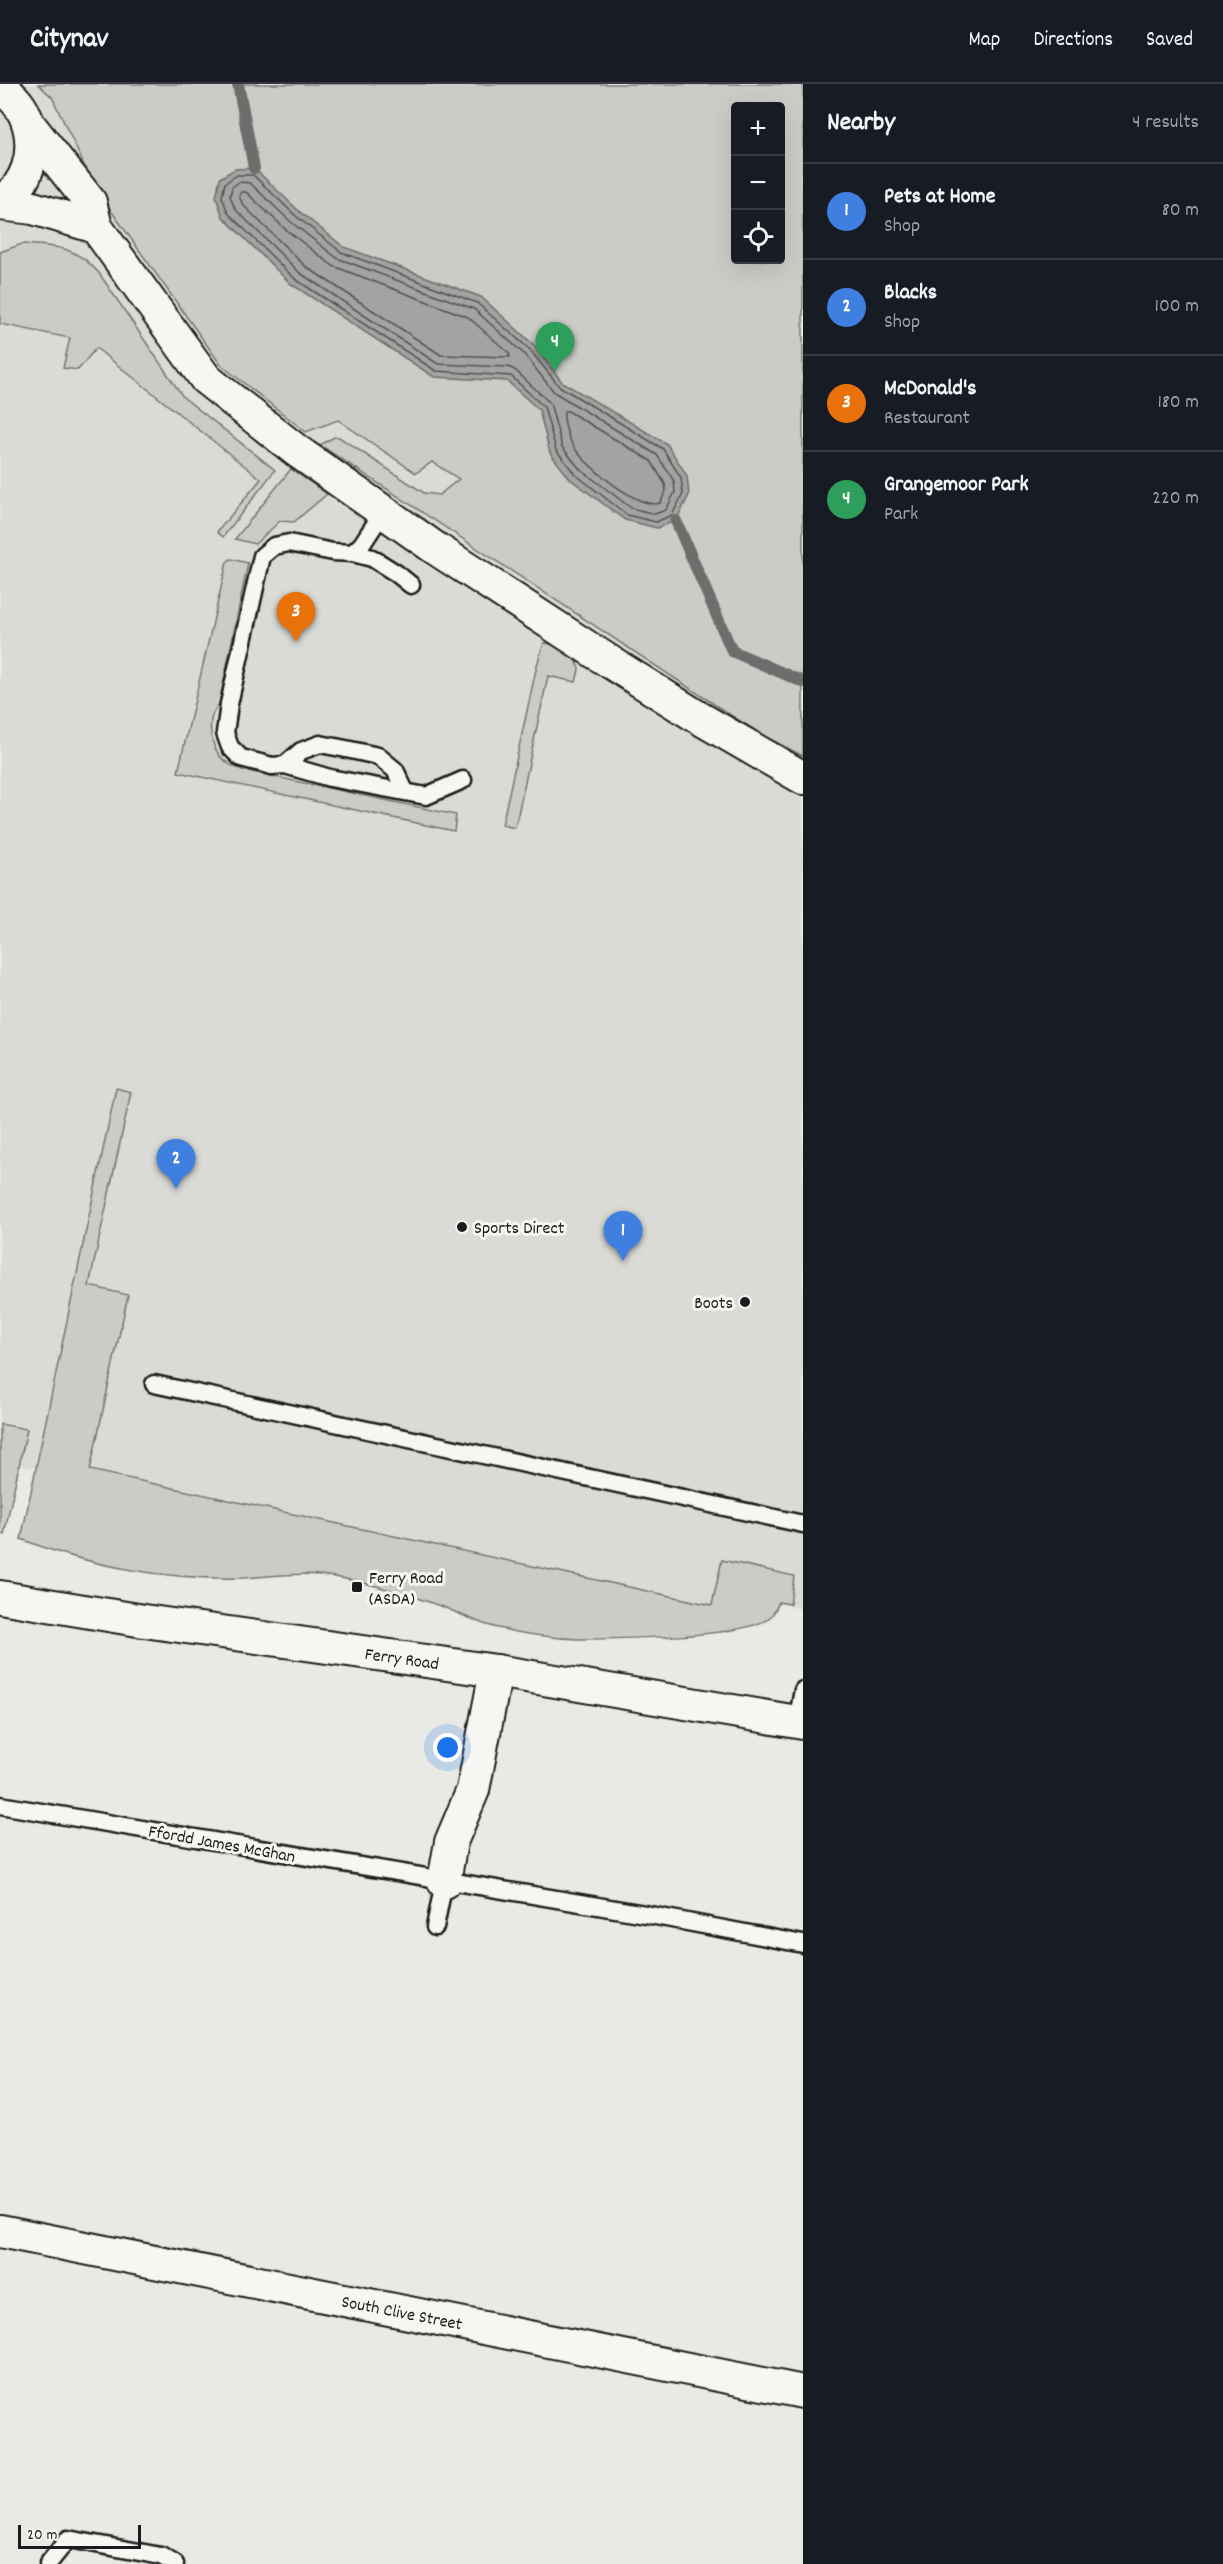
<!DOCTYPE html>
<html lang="en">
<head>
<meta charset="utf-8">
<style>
	body { margin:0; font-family:Dekko,sans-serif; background:#20242c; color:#f1f3f6 }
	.controls { position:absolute; right:18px; top:18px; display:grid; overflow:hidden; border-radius:6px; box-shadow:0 6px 24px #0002 }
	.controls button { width:54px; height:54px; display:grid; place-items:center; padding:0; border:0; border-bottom:2px solid #363941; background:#171b24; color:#f1f3f6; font:30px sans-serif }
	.scale { position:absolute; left:18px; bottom:15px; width:123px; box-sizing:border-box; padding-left:6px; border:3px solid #1c1c1c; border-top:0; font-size:16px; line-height:21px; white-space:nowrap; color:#1c1c1c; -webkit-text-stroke:4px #f6f6f2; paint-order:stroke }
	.you { position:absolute; left:448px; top:1664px; width:21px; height:21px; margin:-15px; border:4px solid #fff; border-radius:50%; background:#1a73e8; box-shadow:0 0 0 9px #1a73e833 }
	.badge { display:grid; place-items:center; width:39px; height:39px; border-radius:50%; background:#db2777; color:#fff; font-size:20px; font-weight:700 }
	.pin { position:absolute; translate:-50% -50px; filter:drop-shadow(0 2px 3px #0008) }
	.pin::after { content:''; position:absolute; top:32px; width:21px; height:18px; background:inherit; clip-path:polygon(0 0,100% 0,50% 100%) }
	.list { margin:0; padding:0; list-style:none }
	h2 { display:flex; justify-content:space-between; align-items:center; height:78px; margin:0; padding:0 24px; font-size:26px }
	h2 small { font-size:20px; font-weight:400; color:#9ea1a6 }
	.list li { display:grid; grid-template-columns:39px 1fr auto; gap:18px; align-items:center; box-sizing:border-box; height:96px; padding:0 24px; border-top:2px solid #363941 }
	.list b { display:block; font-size:22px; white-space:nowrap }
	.list p { margin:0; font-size:20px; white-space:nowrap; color:#9ea1a6 }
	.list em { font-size:20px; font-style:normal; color:#9ea1a6 }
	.icon { flex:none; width:33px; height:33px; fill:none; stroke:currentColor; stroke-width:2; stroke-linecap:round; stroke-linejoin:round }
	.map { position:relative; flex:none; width:803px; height:2480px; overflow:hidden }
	header { display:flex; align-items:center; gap:36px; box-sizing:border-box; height:84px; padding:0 30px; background:#171b24; border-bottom:2px solid #363941 }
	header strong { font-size:28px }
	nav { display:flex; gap:33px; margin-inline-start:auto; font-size:21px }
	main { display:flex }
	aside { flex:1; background:#171b24 }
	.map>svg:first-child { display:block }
	.built { fill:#dadad6 }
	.green { fill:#cbcbc7; stroke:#747472; stroke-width:1.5; fill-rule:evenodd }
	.water { fill:#a3a3a1; stroke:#6d6d6c; stroke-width:1.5 }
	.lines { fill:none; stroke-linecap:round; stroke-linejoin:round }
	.shore { stroke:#525251; stroke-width:1.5 }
	.stream { stroke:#6d6d6c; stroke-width:12 }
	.lane-casing { stroke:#1c1c1c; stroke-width:21 }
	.street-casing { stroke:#1c1c1c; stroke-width:36 }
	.lane { stroke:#f6f6f2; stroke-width:16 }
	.street { stroke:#f6f6f2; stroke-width:32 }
	.poi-dot { fill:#1c1c1c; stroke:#f6f6f2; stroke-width:2 }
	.labels { text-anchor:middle; stroke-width:6; stroke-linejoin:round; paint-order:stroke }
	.poi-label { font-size:18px; fill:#1c1c1c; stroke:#f6f6f2; text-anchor:start }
	.street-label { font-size:18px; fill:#1c1c1c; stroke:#f6f6f2 }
</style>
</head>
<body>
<header>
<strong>Citynav</strong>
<nav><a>Map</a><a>Directions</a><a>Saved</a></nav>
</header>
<main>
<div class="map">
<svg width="803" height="2480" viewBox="0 0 803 2480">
	<rect width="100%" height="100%" fill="#e9e9e5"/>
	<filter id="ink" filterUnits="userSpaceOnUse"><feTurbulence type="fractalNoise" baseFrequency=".0167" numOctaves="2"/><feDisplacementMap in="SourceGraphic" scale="12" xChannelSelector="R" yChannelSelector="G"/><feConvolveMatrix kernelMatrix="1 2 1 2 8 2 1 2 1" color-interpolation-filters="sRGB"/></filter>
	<g filter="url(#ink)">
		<path class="built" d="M0 0H76L336 308 443 386 803 617V1525L758 1516 714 1528 88 1393 19 1381 0 1384Z"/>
		<g class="green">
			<path d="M38 0H803V672L766 653 729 630 320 361 334 353H339L424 409 439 411 459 395 432 378 416 389 338 336 306 348 221 281 112 128 85 83 52 13ZM736 22H780V176H736Z"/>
			<path d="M22 160C56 162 75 162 99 189L183 313 275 386 223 453 217 448 261 395 96 264 78 286 63 284 70 254 0 240V168Z"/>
			<path d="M291 385 327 410 294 438 280 437 255 460 235 455Z"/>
			<path d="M231 475 248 479 219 620C204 636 210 668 229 680 233 683 238 684 242 686L456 731 454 747 178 688 227 478Z"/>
			<path d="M544 559C554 559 577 573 579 584 579 588 577 594 576 598L548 592 515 744 502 741 537 581Z"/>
			<path d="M116 1004 131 1008 89 1202 128 1211 90 1386 712 1521 722 1476 794 1492 790 1520 779 1518C777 1522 774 1530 770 1533 750 1554 612 1555 579 1555 553 1554 523 1550 498 1544 479 1540 461 1530 443 1523 404 1509 361 1496 320 1491 294 1488 269 1493 243 1494 170 1496 90 1483 21 1455Z"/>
			<path d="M0 1340 27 1345 4 1451 0 1449Z"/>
		</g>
		<path class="water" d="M254 84 300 128 344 163 481 213 534 261 562 298 667 360 687 392 689 411 676 437 657 444 625 436 570 395 550 369 539 326 507 297 434 293 291 200 223 133 216 113 220 94 235 85Z"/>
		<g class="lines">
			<g class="shore">
				<path d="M237 91H253L296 132 341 168 477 219 529 265 559 302 663 365 681 394 683 410 672 431 656 438 627 431 575 390 556 366 544 323 511 292 436 287 295 195 228 129 222 113 225 99Z"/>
				<path d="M239 98 250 99 291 138 337 174 474 225 524 270 554 308 657 371 674 397 675 408 666 426 655 430 631 424 580 385 562 363 550 319 515 286 508 283 438 280 300 189 235 125 230 112 232 103Z"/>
				<path d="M241 108H246L285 145 333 182 468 233 509 269 510 273 441 271 305 182 243 121 239 112Z"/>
				<path d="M564 327H568L651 377 665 400 666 407 660 419C639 427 579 377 571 358 567 351 563 335 564 327Z"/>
			</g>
			<g class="stream">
				<path d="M238 0 254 84"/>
				<path d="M676 437 732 567 803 598"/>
			</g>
			<defs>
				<g id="lane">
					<path d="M353 469 362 460 383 428"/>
					<path d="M411 501 396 489 372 474 353 469 333 468 289 459 274 462 262 472 229 620 225 649 230 663 241 674 272 682 285 681 330 694 426 712 463 696"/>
					<path d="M285 681 301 667 320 660 346 665 378 672 395 686 405 707"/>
					<path d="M154 1300 803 1440"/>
					<path d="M797 1638 803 1606"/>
					<path d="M0 1721 645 1830 803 1860"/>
					<path d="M435 1843 444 1798"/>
					<path d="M48 2480 68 2455 161 2472 175 2480"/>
				</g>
				<g id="street">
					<path d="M0 4C35 24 40 72 18 103 13 109 6 114 0 119"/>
					<path d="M30 42 90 118 96 143 206 295 297 367 435 464 607 576 696 632 803 694"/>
					<path d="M0 120 33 124 96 143"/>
					<path d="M0 1513 144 1537 496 1587 803 1639"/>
					<path d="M444 1798 451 1758 473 1706 496 1587"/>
					<path d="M0 2147 803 2308"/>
				</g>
			</defs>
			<use href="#lane" class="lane-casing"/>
			<use href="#street" class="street-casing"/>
			<use href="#lane" class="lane"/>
			<use href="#street" class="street"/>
		</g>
	</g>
	<g class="poi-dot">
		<circle cx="462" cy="1143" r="6"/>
		<circle cx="745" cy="1218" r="6"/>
		<rect x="351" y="1497" width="12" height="12" rx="3"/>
	</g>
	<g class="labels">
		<g class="poi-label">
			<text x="474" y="1149">Sports Direct</text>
			<text x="733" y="1224" text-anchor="end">Boots</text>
			<text x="369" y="1499">Ferry Road<tspan x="369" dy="21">(ASDA)</tspan></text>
		</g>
		<g class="street-label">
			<text transform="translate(402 1574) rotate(8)" y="6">Ferry Road</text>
			<text transform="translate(222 1759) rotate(10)" y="6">Ffordd James McGhan</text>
			<text transform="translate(402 2228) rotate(11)" y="6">South Clive Street</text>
		</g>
	</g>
</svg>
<div class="controls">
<button>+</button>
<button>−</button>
<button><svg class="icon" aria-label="locate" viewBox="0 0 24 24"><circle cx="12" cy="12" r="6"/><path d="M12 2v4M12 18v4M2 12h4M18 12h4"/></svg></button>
</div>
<div class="scale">20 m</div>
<div class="you"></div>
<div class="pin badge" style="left:623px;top:1177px;background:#3f7fe0">1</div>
<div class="pin badge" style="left:176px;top:1105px;background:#3f7fe0">2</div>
<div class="pin badge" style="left:296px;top:558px;background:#e8710a">3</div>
<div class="pin badge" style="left:555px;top:288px;background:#2e9e5b">4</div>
</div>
<aside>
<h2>Nearby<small>4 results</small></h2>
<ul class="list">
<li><span class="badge" style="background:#3f7fe0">1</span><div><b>Pets at Home</b><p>Shop</p></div><em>80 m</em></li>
<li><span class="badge" style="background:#3f7fe0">2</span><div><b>Blacks</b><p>Shop</p></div><em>100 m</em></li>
<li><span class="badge" style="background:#e8710a">3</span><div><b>McDonald's</b><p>Restaurant</p></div><em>180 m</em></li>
<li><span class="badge" style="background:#2e9e5b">4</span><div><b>Grangemoor Park</b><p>Park</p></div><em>220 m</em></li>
</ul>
</aside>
</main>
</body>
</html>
